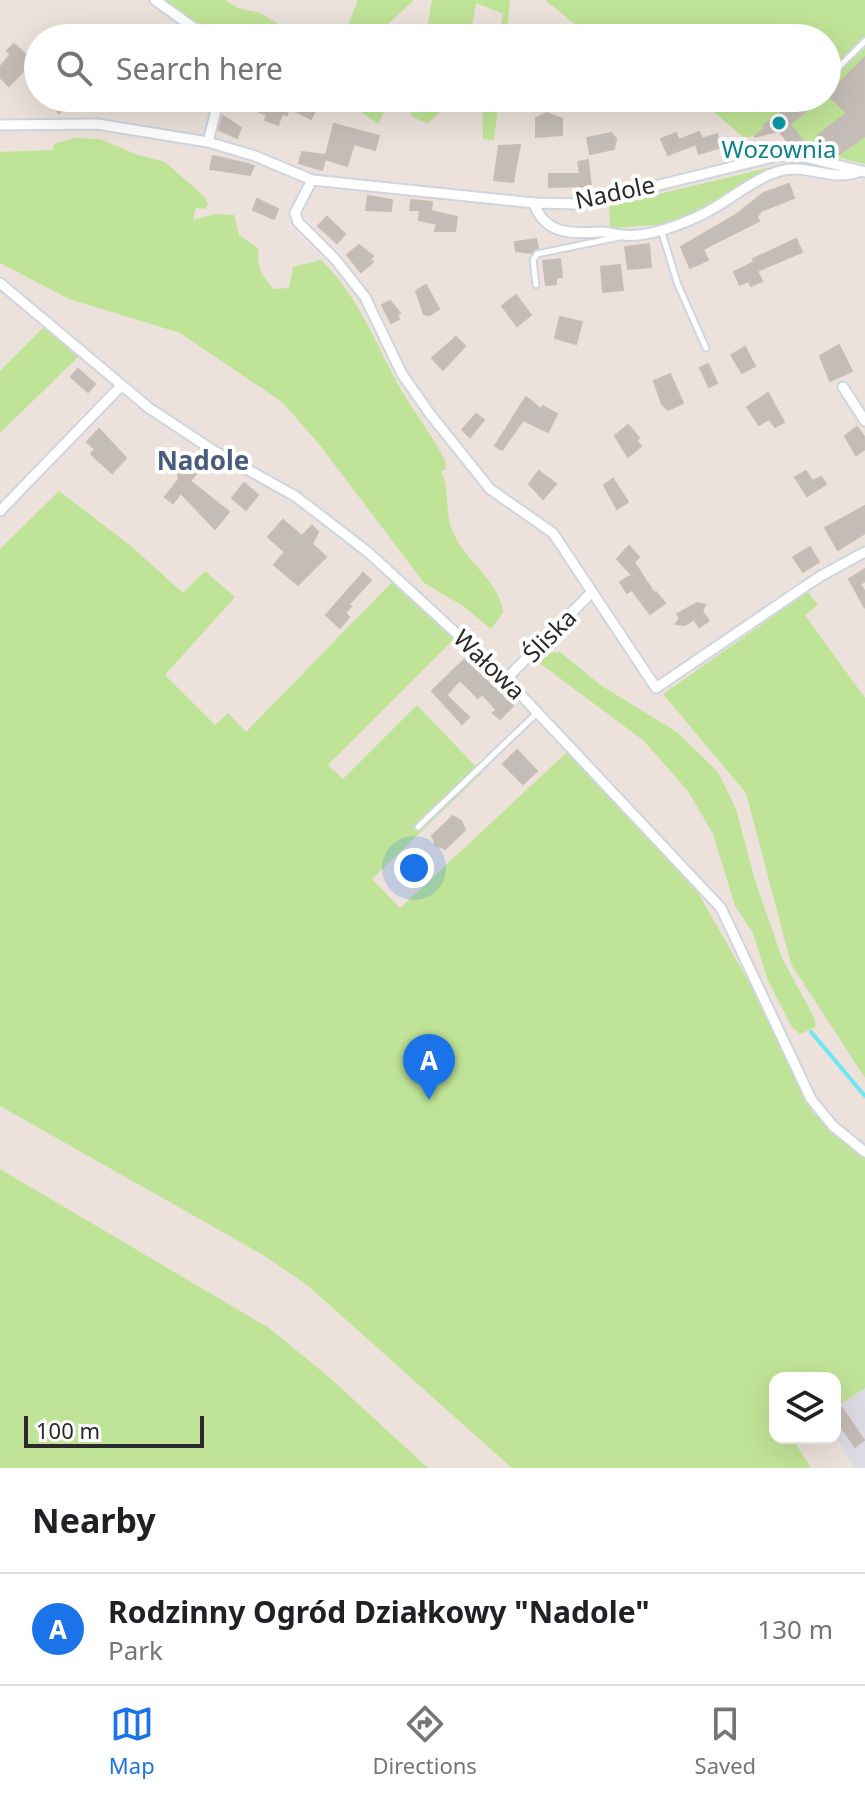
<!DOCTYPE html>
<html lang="en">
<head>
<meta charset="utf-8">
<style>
	body { margin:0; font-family:"Noto Sans",sans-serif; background:#f2f2f2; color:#202124 }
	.controls { position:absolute; right:24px; bottom:24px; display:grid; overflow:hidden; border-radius:16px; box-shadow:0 8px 32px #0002 }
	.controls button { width:72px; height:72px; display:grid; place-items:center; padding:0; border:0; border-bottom:2px solid #e0e0e0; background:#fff; color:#202124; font:40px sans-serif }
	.scale { position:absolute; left:24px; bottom:20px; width:180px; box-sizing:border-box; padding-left:8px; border:4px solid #2a2a2a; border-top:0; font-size:22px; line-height:28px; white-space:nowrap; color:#2a2a2a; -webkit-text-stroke:6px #fff; paint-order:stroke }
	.you { position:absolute; left:414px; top:868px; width:28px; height:28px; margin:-20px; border:6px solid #fff; border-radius:50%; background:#1a73e8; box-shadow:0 0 0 12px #1a73e833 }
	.badge { display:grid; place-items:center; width:52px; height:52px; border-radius:50%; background:#1a73e8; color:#fff; font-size:26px; font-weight:700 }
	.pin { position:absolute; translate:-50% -66px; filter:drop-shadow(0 2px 4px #0008) }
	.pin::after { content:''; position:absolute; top:42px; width:28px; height:24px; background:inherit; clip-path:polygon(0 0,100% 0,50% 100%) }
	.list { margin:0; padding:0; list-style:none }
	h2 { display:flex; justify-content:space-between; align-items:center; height:104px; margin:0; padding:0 32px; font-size:34px }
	h2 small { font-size:26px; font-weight:400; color:#757577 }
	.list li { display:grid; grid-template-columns:52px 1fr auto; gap:24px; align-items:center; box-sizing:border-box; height:112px; padding:0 32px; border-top:2px solid #e0e0e0 }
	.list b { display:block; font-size:30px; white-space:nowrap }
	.list p { margin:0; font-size:26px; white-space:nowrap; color:#757577 }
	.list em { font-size:26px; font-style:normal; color:#757577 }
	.icon { flex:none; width:44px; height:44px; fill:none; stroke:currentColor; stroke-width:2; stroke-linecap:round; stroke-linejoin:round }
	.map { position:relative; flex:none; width:865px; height:1468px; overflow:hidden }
	.search { position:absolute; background:#fff; box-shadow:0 8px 32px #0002; left:24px; right:24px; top:24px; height:88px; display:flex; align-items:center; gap:20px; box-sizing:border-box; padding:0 28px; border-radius:44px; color:#757577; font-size:30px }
	.sheet { height:216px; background:#fff }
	nav { display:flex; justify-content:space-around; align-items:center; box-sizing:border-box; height:112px; border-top:2px solid #e0e0e0; background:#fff; font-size:22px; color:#757577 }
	nav a { display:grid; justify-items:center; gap:4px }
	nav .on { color:#1a73e8 }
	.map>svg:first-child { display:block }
	.industrial { fill:#dddce4 }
	.green { fill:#c0e497 }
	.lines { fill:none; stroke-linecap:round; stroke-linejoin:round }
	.stream { stroke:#6ce6f0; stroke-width:4 }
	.building { fill:#c4bdb7; stroke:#c8bdb5; stroke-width:2 }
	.service-casing { stroke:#ced5df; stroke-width:9 }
	.minor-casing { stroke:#ced5df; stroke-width:13 }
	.service { stroke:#fff; stroke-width:5 }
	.minor { stroke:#fff; stroke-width:9 }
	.culture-dot { fill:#0f9aa8; stroke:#fff; stroke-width:3 }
	.labels { text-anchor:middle; stroke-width:8; stroke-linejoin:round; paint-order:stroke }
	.culture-label { font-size:24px; fill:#0d838f; stroke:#fff }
	.street-label { font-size:24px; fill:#2a2a2a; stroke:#fff }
	.neighbourhood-label { font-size:26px; font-weight:bold; fill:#495c7b; stroke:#fff }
</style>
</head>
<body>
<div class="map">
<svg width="865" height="1468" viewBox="0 0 865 1468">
	<rect width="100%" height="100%" fill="#ece2db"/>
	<path class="industrial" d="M865 1388V1468H855L835 1436V1408Z"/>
	<g class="green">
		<path d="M164 0H225L238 8 260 13 303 38H215Z"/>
		<path d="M358 0H414L373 38H343Z"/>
		<path d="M432 0H510L506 38H498L503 14 476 3 470 38H425Z"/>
		<path d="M545 0H865V164L791 146 779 131 744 138 698 98H827V38H592Z"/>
		<path d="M341 98H373L386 109 378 124Z"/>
		<path d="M414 98H446L438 114 427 124 411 116Z"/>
		<path d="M482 98H499L494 140 483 139Z"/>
		<path d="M73 138 100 139 138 155 165 162 205 197 208 204 205 209 196 208 193 220 215 214 234 215 239 235 259 249C256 267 262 276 274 289L289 288 293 267 321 260C360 297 377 348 403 393 417 417 435 438 446 463L445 470 441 471C450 488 445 508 451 527 462 560 499 579 503 612L491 629 463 606 424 583 319 444 282 402 180 333 69 299 0 263V152L53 150 54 144Z"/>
		<path d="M784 164 671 224 610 228 609 206Z"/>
		<path d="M44 327 78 357 0 433V371Z"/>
		<path d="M59 491 131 546 183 593 205 571 235 597 165 675 215 725 228 713 246 732 392 582 454 639 328 765 343 779 417 705 482 773 372 879 400 908 568 751 692 882 759 1000 813 1113 865 1156V1388L835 1408V1378H775V1438H792L811 1468H512L307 1285 263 1255 0 1106V549Z"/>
		<path d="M808 592 818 605 805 615 865 698V1078L791 964 746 793 663 694Z"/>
		<path d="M560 652 602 686 677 732 718 772 736 809 755 880 782 958 814 1017 816 1027 800 1034 792 1027 768 981 753 933 735 906 713 834 688 791 644 741 538 662 543 653Z"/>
		<path d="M0 1169 269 1328 329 1377 428 1468H0Z"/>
	</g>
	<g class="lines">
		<path class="stream" d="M811 1032 865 1096"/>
	</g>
	<g class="building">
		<path d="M14 44 33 61 9 86 0 77V67L11 54 7 51Z"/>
		<path d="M865 57V136L835 157 818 135 847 113 828 95Z"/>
		<path d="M47 98H77L59 113Z"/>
		<path d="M248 98H322L311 119 289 108 287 115 282 114 278 125 265 120 267 115 245 106Z"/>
		<path d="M803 98H823L790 124 802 140 792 147 779 131 754 137 765 128 764 125Z"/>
		<path d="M547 113 562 119V135L536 137V118Z"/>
		<path d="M223 116 241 128 237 138 219 130Z"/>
		<path d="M334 124 379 136 375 150 354 144 347 166 325 159 322 170 299 163 302 152 326 155Z"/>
		<path d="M699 132 702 139 717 134 721 147 699 154 696 144 668 155 661 139 676 133 679 140Z"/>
		<path d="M611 133 616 139 614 149 590 154 587 138Z"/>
		<path d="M520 145 513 182 494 180 499 146Z"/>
		<path d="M213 156 248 164 254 166 250 175 210 169Z"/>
		<path d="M588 160 591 186 549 187V174H580L578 162Z"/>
		<path d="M789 184 794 198 761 211 757 217 759 221 703 249 708 260 690 268 681 247 737 214 764 193Z"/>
		<path d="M368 196 392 200 391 211 366 210Z"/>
		<path d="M257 199 278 209 274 219 253 210Z"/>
		<path d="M411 200 432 202 431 211 457 217 455 231H435L437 224 419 220 420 210H410Z"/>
		<path d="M327 217 345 234 337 243 318 226Z"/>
		<path d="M536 239 538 248 531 253 516 251 515 242Z"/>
		<path d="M796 239 802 252 757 271 762 281 751 286 748 281 740 285 734 272 754 262 753 259Z"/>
		<path d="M649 244 651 267 628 269 625 247Z"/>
		<path d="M359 245 373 256 370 259 373 262 361 272 347 255Z"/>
		<path d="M560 259 562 277 556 278V284L546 285 543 261Z"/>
		<path d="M620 265 623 290 603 292 601 267Z"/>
		<path d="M426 285 439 309 430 315 424 314 416 291Z"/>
		<path d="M516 295 531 315 517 326 502 306Z"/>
		<path d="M390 301 400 313 397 315 399 319 391 323 382 305Z"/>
		<path d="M560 317 582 322 576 344 555 338Z"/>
		<path d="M456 337 465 346 443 370 432 358Z"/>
		<path d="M839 345 852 371 830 381 820 356Z"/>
		<path d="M745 347 755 366 742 373 731 355Z"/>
		<path d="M708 364 717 383 709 387 700 368Z"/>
		<path d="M78 369 95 384 88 392 71 377Z"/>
		<path d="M670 374 683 403 668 410 662 404 654 381Z"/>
		<path d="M768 393 784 422 775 427 769 419 759 425 747 407Z"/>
		<path d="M526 397 541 409 543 406 557 414 548 432 523 420 502 450 495 446Z"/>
		<path d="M476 414 484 420 470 437 462 430Z"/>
		<path d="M628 425 639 438 636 441 641 446 628 457 615 436Z"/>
		<path d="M857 427 865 438V449L856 455 845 436Z"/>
		<path d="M99 429 126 458 112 473 91 454 95 449 87 442Z"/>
		<path d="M194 462 201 468 190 481 229 512 215 529 181 493 173 503 165 497 179 479 178 474Z"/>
		<path d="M539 471 556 484 543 499 529 484Z"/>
		<path d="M806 471 812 481 821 477 826 484 807 496 795 477Z"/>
		<path d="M613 479 628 502 617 509 604 485Z"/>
		<path d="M244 483 258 495 246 510 232 498Z"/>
		<path d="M865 506V533L838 550 825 528Z"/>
		<path d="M283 520 302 536 312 526 318 532 312 544 326 557 298 585 274 565 285 552 268 537Z"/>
		<path d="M629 546 639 557 634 562 654 593 656 592 665 603 650 614 632 590 627 593 620 582 632 575 617 559Z"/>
		<path d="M810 547 819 562 803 572 793 557Z"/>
		<path d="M865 569V581L860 584 865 592V608L849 579Z"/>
		<path d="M363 573 371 580 349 604 351 606 345 613 349 617 340 628 326 615Z"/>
		<path d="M697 603 705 605 702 611 709 621 699 627 694 619 685 625 676 624 680 618 677 614Z"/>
		<path d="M464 660 513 706 500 719 493 713 497 710 482 694 478 698 460 680 446 695 469 717 462 724 432 691Z"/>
		<path d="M517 750 537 771 523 784 503 764Z"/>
		<path d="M453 816 461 821 465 830 445 849 436 845 432 836Z"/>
		<path d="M842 1408 864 1440 855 1447 835 1418V1413Z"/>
	</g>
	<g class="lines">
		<defs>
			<g id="service">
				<path d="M827 79 865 41"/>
				<path d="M661 230 678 285 706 348"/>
				<path d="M536 285 533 260 537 254 619 237"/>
				<path d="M418 827 538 712"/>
			</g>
			<g id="minor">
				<path d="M155 0 208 38"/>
				<path d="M0 125 97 124 208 142 255 156 312 180 534 203 578 204 598 200 777 156H801L865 172"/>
				<path d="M208 142 219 98"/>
				<path d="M312 180 295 213 298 222 335 259 365 297 402 374 430 414 490 489 553 533 656 688 819 577 865 552"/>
				<path d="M534 203C544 234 571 234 599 232 608 231 614 235 623 235 648 238 683 224 705 213 731 200 752 179 780 171 807 163 831 182 858 172"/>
				<path d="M0 283 149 408 214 451 295 496 325 519 369 553 506 679 721 908 811 1099 833 1126 865 1152"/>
				<path d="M843 387 865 421"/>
				<path d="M0 511 120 387"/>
				<path d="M506 679 592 592"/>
			</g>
		</defs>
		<use href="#service" class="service-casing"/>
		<use href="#minor" class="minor-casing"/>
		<use href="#service" class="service"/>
		<use href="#minor" class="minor"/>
	</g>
	<circle class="culture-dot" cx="779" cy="123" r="8"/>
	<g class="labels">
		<g class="culture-label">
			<text x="779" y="158">Wozownia</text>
		</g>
		<g class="street-label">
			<text transform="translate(615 193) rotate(-12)" y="8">Nadole</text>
			<text transform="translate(550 636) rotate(-45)" y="8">Śliska</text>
			<text transform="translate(489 665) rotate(44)" y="8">Wałowa</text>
		</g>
		<g class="neighbourhood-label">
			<text x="203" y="470">Nadole</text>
		</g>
	</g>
</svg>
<div class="controls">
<button><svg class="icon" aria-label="layers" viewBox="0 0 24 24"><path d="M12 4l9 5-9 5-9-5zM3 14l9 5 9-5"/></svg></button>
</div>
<div class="scale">100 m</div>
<div class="you"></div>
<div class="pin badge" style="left:429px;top:1100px">A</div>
<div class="search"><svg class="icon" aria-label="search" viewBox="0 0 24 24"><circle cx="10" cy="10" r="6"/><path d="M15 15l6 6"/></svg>Search here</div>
</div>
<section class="sheet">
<h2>Nearby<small></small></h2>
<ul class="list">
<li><span class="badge">A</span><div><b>Rodzinny Ogród Działkowy &quot;Nadole&quot;</b><p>Park</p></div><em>130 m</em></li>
</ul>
</section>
<nav>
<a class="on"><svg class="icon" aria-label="map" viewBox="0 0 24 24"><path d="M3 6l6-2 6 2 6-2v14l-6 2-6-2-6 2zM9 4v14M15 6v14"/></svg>Map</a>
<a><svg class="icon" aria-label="directions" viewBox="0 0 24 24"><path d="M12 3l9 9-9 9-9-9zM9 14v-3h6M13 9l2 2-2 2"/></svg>Directions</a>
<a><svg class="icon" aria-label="saved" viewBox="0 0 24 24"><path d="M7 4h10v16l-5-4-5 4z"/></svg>Saved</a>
</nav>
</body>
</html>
